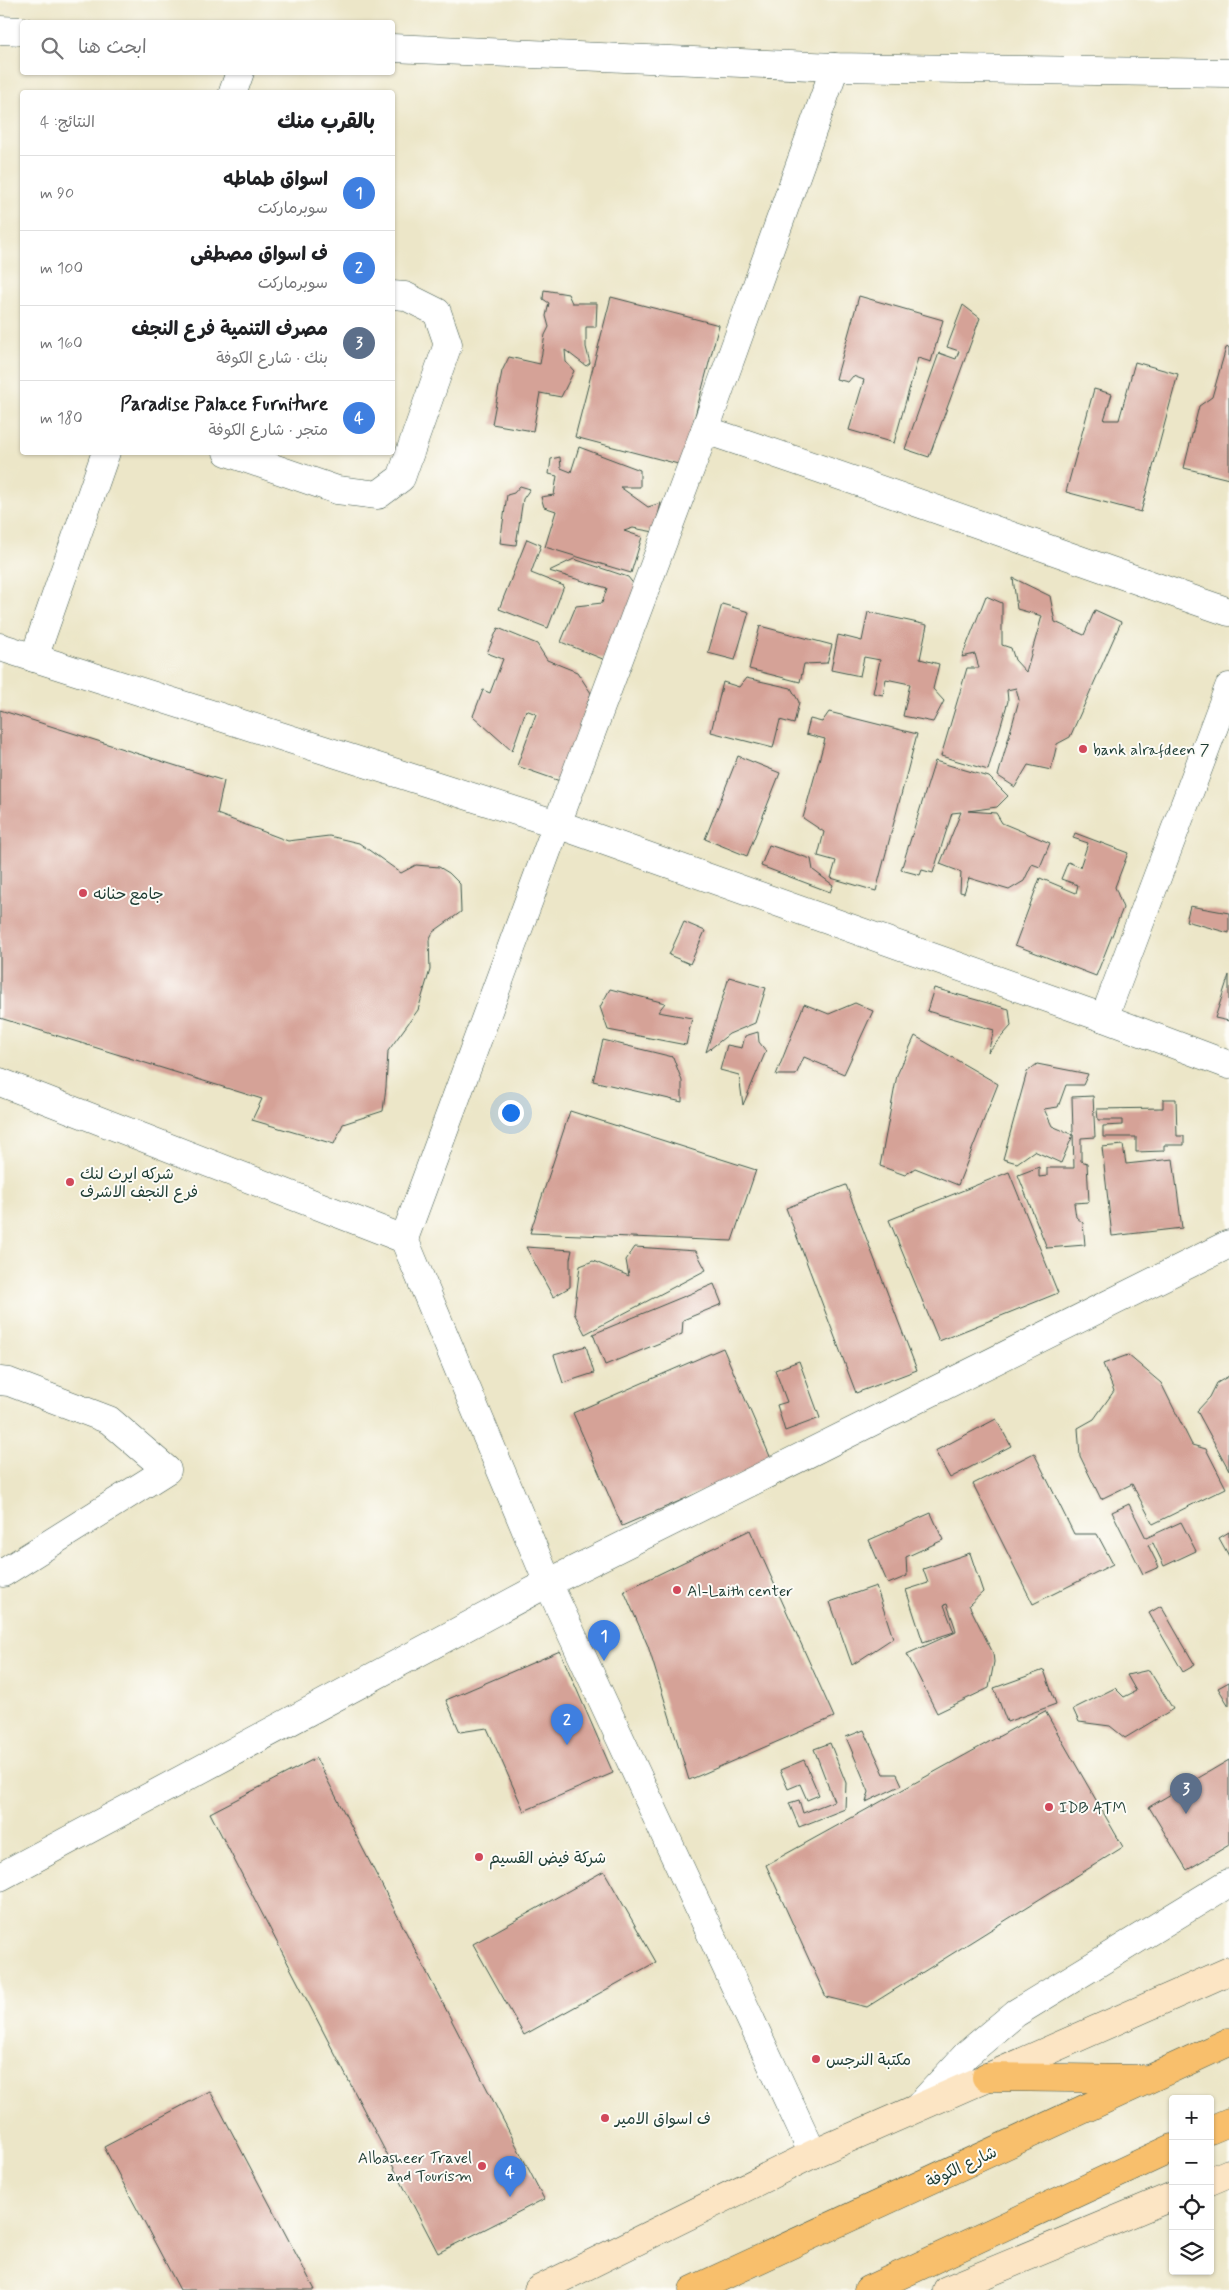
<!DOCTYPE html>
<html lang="ar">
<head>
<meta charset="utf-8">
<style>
	body { margin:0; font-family:Mynerve,"Playpen Sans Arabic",sans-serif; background:#f2f2f2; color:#202124; direction:rtl }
	.controls { position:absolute; right:15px; bottom:15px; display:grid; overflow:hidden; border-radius:5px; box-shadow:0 1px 4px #0004 }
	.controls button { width:45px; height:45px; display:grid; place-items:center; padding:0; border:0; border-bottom:1px solid #e0e0e0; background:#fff; color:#202124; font:25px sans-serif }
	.you { position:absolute; left:510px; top:1112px; width:18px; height:18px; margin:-12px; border:4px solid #fff; border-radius:50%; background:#1a73e8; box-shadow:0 0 0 8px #1a73e833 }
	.badge { display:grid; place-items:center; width:32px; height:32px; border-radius:50%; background:#d1495b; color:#fff; font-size:16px; font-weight:700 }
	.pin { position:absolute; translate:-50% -41px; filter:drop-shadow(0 1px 2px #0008) }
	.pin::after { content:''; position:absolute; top:26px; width:18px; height:15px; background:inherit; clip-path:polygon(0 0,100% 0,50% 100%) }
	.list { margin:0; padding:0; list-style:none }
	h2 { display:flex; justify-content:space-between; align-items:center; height:65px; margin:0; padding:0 20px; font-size:21px }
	h2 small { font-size:16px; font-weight:400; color:#757577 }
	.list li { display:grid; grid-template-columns:32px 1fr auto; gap:15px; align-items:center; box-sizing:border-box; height:75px; padding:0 20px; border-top:1px solid #e0e0e0 }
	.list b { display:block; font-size:19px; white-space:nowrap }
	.list p { margin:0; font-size:16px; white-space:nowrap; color:#757577 }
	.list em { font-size:16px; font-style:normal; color:#757577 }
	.icon { flex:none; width:28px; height:28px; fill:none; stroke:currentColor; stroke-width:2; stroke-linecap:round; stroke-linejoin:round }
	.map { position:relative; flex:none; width:1229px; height:2290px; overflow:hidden; direction:ltr }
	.search { position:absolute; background:#fff; box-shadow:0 1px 4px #0004; left:20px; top:20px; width:375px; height:55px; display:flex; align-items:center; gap:12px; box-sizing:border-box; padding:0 18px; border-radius:5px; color:#757577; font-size:19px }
	.panel { position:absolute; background:#fff; box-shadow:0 1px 4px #0004; left:20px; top:90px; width:375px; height:365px; border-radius:5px; direction:rtl }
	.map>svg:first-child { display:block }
	.building { fill:#d5a297 }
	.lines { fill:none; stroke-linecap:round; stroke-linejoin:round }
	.street-casing { stroke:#3e564a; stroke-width:29 }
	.secondary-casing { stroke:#3e564a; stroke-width:29 }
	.highway-casing { stroke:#3e564a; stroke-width:29 }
	.street { stroke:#fff; stroke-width:28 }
	.secondary { stroke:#fce5c4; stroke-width:28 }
	.highway { stroke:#f8bf6c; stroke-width:28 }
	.poi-dot { fill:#d1495b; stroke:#fdfcf7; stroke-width:2 }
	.labels { text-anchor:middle; stroke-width:4; stroke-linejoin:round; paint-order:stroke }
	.poi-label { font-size:16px; fill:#1f3d34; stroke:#fdfcf7; text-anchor:start }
	.street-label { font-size:16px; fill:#1f3d34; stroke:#fdfcf7 }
</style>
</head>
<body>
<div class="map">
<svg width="1229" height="2290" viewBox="0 0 1229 2290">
	<rect width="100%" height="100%" fill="#fdfcf7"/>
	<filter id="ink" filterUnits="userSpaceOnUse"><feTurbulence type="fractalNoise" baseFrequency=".02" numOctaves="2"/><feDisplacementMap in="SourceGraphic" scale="10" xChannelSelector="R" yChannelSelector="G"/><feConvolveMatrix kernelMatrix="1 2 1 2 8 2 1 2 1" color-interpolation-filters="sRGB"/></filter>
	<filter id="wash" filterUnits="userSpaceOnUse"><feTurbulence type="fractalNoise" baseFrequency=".0096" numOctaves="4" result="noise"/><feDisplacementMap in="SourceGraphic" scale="20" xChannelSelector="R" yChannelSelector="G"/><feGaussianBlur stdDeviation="1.12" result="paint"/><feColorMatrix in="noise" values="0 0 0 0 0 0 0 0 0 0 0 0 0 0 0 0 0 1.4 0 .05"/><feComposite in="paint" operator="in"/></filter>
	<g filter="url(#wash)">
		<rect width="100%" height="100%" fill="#ece6c8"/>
		<g id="blocks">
			<g class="building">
				<path d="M544 290 568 294 572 303H597L596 327H586V347L590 363 586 366 565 350 566 362 574 371 561 397 540 393 533 431 492 424 502 371 509 357 540 364 545 335 549 327 546 316 549 303 543 299Z"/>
				<path d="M859 296 943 320 931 362 918 358 894 443 849 430 864 380 853 376 848 382 836 379Z"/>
				<path d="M611 297 719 325 682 465 575 437Z"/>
				<path d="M963 305 980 318 929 457 905 449 939 353 956 359 959 351 947 347Z"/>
				<path d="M1229 347V479L1184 468 1199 406 1212 397 1226 348Z"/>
				<path d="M1135 362 1178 374 1141 512 1066 492 1094 389 1112 394 1104 420H1119Z"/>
				<path d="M579 447 640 470V487H620L648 507 661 503 654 532 633 528 624 531 642 537 631 573 545 547 556 511 544 507 541 497 554 495 557 476 549 474 551 459 560 457 561 468 571 472Z"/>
				<path d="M520 486 530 489 523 499 516 545 500 543 507 495 514 493Z"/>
				<path d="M527 539 541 545 531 573 564 586 548 628 499 609Z"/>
				<path d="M574 559 628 577 639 591 610 662 561 642 576 606 602 603 607 588 549 571Z"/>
				<path d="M1013 578 1050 596 1055 622 1084 635 1095 610 1121 622 1070 737 1057 744 1051 770 1028 765 1015 787 998 776 1019 700 1016 688 1007 690 1008 701 988 770 941 756 967 668H979L975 654 962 657 986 596 1002 603V645L1011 648 1015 660 1026 672 1042 616 1017 609Z"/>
				<path d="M722 604 749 612 735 660 708 653Z"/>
				<path d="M868 612 927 625 920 659 939 664 933 689 944 701 933 722 903 716 910 684 886 679 883 695 873 693 880 660 864 657 860 676 831 670 838 635 862 641Z"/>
				<path d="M760 626 832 645 827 663 804 664 800 682 749 669Z"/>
				<path d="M498 628 537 644 547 660 577 672 591 693 560 781 517 766 536 714 526 710 512 751 473 716 483 690 490 693 503 659 487 653Z"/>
				<path d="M746 678 791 688 799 702 794 724 780 720 773 748 711 732 723 682 739 687Z"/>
				<path d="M0 710 224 781 217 814 288 841 329 836 359 843 401 873 416 865 439 867 449 873 460 884 461 912 433 932 429 940 430 970 418 1010 388 1051 386 1087 383 1111 343 1124 334 1144 252 1120 262 1099 0 1018Z"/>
				<path d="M829 712 917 734 876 891 831 878 836 861 818 856 824 832 803 818 825 739 806 734 810 719 822 722Z"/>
				<path d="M738 756 780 773 747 856 705 839Z"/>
				<path d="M935 761 989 777 1008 796 997 807 968 811 996 813 1002 823 1050 843 1040 867 1032 864 1024 881 1009 890 969 878 964 893 960 892 961 872 940 864 961 812 952 813 933 873 922 870 920 875 901 870Z"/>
				<path d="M1075 833 1128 853 1115 887 1123 908 1096 976 1015 945 1040 878 1076 893 1078 885 1061 879 1068 862 1080 867 1088 843 1073 838Z"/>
				<path d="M769 845 811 859 813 870 833 885 830 892 761 866Z"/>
				<path d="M1190 906 1229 913V933L1186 921Z"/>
				<path d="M684 922 705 931 690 964 669 955Z"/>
				<path d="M1229 975V1021L1215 1018Z"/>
				<path d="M729 977 766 988 755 1023 729 1034 706 1052Z"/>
				<path d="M934 988 1009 1009 1011 1026 988 1052 994 1030 927 1011Z"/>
				<path d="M610 989 665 1003 658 1012 692 1018 686 1045 608 1030 600 1007Z"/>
				<path d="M855 1003 873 1011 844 1074 804 1057 796 1075H776L804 1004 829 1014Z"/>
				<path d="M758 1032 759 1042 766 1051 743 1105 739 1075 720 1070 727 1045 742 1048 745 1036Z"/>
				<path d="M915 1036 998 1084 958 1185 915 1168 905 1175 880 1166 897 1075Z"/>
				<path d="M603 1040 673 1057 682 1081V1102L593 1081Z"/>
				<path d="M1037 1064 1088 1074 1083 1085H1066L1058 1107 1044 1109 1052 1126 1073 1135 1061 1163 1034 1151 1017 1163 1003 1159 1027 1072Z"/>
				<path d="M1093 1096 1095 1137 1081 1138V1161L1087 1163 1089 1202 1074 1203 1076 1217 1083 1223 1085 1245 1047 1248 1018 1175 1039 1167V1177L1047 1176V1168H1074L1072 1097Z"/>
				<path d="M1163 1099H1176L1177 1136H1184V1145H1164V1151L1136 1152V1137H1103V1126L1122 1125V1120H1098L1097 1109 1163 1108Z"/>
				<path d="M570 1111 756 1170 732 1241 530 1233Z"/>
				<path d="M1123 1145 1126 1164 1173 1159 1182 1228 1112 1236 1102 1147Z"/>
				<path d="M1009 1172 1058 1293 939 1341 889 1220Z"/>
				<path d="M846 1185 917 1370 856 1393 786 1208Z"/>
				<path d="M526 1247 572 1250 570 1259V1287L553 1297Z"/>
				<path d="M635 1247 696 1251 706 1270 585 1334 574 1313 580 1266 593 1261 629 1276 626 1260Z"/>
				<path d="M714 1284 722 1304 683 1320 682 1334 605 1365 593 1334Z"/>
				<path d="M586 1346 594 1373 563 1383 554 1355Z"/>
				<path d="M723 1348 772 1461 622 1526 573 1413Z"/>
				<path d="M1128 1355 1161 1383 1192 1445 1206 1449 1226 1488 1153 1524 1132 1484 1101 1499 1080 1456 1078 1428 1094 1419 1114 1391 1103 1364Z"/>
				<path d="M799 1361 820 1418 785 1431 777 1405 787 1402 775 1370Z"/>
				<path d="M1229 1376V1470L1197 1411 1210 1397 1217 1383Z"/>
				<path d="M996 1419 1011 1446 950 1478 935 1451Z"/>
				<path d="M1034 1453 1074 1534H1097L1113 1564 1033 1604 973 1484Z"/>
				<path d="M1129 1504 1146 1538 1181 1522 1196 1551 1164 1566 1153 1543 1148 1545 1159 1567 1143 1574 1112 1512Z"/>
				<path d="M931 1513 943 1540 906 1557 907 1576 888 1584 869 1540Z"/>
				<path d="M750 1530 834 1717 689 1780 648 1646 624 1591Z"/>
				<path d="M1229 1532V1556L1219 1538Z"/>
				<path d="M970 1553 983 1592 969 1605 993 1653 994 1662 989 1688 937 1713 907 1654 956 1632 955 1627 947 1604 944 1605 954 1632 923 1642 906 1590 928 1583 923 1569Z"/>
				<path d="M876 1586 893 1638 852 1665 830 1602Z"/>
				<path d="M1161 1606 1195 1665 1183 1672 1149 1613Z"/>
				<path d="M560 1651 613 1773 524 1811 487 1728 460 1732 446 1700Z"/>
				<path d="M1044 1670 1056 1704 1007 1722 994 1688Z"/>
				<path d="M1149 1670 1173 1709 1125 1738 1110 1726 1079 1722 1073 1709 1115 1688 1124 1697 1136 1691 1127 1675Z"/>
				<path d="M1229 1682V1706L1218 1688Z"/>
				<path d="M1045 1711 1123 1847 867 2007 826 1997 766 1865Z"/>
				<path d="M864 1730 884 1774H897L902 1785 866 1802 869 1792 846 1737Z"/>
				<path d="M830 1743 846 1783 845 1809 799 1827 789 1803 799 1800 803 1813 834 1801 814 1749Z"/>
				<path d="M316 1758 544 2199 438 2253 210 1813Z"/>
				<path d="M804 1760 819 1795 807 1800 800 1784 788 1789 780 1770Z"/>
				<path d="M1229 1760V1845L1187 1870 1149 1807Z"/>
				<path d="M604 1871 656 1962 524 2035 473 1944Z"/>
				<path d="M210 2091 315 2290H180L104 2147Z"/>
			</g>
		</g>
	</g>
	<g filter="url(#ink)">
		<use href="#blocks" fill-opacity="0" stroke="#3e564a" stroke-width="1"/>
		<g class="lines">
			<defs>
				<g id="street">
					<path d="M0 30 22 31"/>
					<path d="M392 48 835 67 1229 73"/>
					<path d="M233 92 240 72"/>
					<path d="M705 430C881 488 1054 552 1229 612"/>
					<path d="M227 452 337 490 378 495 401 478 448 344 437 312 405 296 392 295"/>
					<path d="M0 647 557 824 1104 1018 1229 1065"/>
					<path d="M34 658 106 452"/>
					<path d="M1104 1018 1229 687"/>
					<path d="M0 1082 404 1239"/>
					<path d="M0 1381 9 1382 109 1420 167 1470 3 1573 0 1572"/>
					<path d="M0 1877 548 1583 1229 1244"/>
					<path d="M918 2107 967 2054 1016 2013 1229 1883"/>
					<path d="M813 2154 548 1583 404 1239 557 824 705 430 835 67"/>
				</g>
				<g id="secondary">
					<path d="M1210 2181 1229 2173"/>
					<path d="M538 2290 813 2154 1229 1971"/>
					<path d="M947 2290 1173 2196"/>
				</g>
				<g id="highway">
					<path d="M986 2077 1142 2079"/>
					<path d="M1210 2130 1229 2122"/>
					<path d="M693 2290 1229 2042"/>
					<path d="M868 2290 1173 2148"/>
				</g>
			</defs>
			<use href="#street" class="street-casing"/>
			<use href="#secondary" class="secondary-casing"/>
			<use href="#highway" class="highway-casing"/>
			<use href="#street" class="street"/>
			<use href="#secondary" class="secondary"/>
			<use href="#highway" class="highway"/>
		</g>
	</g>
	<g class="poi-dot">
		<circle cx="1083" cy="749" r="5"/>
		<circle cx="83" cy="893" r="5"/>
		<circle cx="70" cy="1182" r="5"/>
		<circle cx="677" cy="1590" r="5"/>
		<circle cx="1049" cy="1807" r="5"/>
		<circle cx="479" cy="1857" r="5"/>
		<circle cx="816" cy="2059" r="5"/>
		<circle cx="605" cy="2118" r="5"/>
		<circle cx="482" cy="2166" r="5"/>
	</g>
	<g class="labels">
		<g class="poi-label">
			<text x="1093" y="755">bank alrafdeen 7</text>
			<text x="93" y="899">جامع حنانه</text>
			<text x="80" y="1179">شركه ايرث لنك<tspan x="80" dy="18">فرع النجف الاشرف</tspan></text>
			<text x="687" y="1596">Al-Laith center</text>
			<text x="1059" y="1813">IDB ATM</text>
			<text x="489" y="1863">شركة فيض القسيم</text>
			<text x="826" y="2065">مكتبة النرجس</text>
			<text x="615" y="2124">ف اسواق الامير</text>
			<text x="472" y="2163" text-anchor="end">Albasheer Travel<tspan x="472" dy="18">and Tourism</tspan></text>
		</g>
		<g class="street-label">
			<text transform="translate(961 2166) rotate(-25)" y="6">شارع الكوفة</text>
		</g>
	</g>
</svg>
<div class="controls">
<button>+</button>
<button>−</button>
<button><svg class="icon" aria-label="locate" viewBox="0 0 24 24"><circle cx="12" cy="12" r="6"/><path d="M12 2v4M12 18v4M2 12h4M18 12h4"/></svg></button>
<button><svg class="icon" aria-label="layers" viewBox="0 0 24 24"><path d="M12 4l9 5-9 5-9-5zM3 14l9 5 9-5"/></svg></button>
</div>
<div class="you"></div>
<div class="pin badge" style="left:604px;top:1661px;background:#3f7fe0">1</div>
<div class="pin badge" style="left:567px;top:1745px;background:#3f7fe0">2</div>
<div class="pin badge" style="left:1186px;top:1814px;background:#5c6f8a">3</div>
<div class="pin badge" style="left:510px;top:2197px;background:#3f7fe0">4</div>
<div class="search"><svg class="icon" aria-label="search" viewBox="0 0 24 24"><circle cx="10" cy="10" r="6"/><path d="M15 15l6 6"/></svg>ابحث هنا</div>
<section class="panel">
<h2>بالقرب منك<small>النتائج: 4</small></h2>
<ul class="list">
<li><span class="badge" style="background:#3f7fe0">1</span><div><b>اسواق طماطه</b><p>سوبرماركت</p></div><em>90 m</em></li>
<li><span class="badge" style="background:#3f7fe0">2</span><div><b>ف اسواق مصطفى</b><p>سوبرماركت</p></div><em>100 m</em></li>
<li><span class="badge" style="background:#5c6f8a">3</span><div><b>مصرف التنمية فرع النجف</b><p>بنك · شارع الكوفة</p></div><em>160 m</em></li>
<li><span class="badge" style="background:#3f7fe0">4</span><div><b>Paradise Palace Furniture</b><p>متجر · شارع الكوفة</p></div><em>180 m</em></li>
</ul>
</section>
</div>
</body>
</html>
